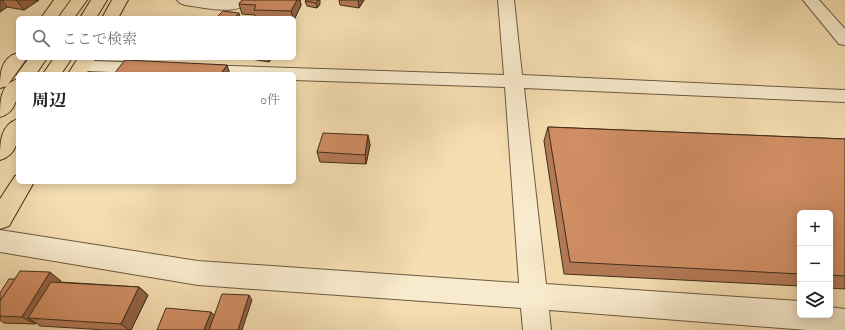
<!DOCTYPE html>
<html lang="ja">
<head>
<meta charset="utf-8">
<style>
	body { margin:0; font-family:"IM FELL Double Pica","Noto Serif JP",serif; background:#f6f6f6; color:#202124 }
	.controls { position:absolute; right:12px; bottom:12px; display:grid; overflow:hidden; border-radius:6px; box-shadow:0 2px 10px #0003 }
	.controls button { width:36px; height:36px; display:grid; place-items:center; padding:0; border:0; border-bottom:1px solid #e0e0e0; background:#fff; color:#202124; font:20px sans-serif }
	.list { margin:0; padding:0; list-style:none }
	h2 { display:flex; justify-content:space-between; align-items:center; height:52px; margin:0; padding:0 16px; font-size:17px }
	h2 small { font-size:13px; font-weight:400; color:#757577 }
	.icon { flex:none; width:22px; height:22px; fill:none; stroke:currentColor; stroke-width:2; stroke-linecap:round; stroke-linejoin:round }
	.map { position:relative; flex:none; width:845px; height:330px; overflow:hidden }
	.search { position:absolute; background:#fff; box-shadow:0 2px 10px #0003; left:16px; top:16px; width:280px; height:44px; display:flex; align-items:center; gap:10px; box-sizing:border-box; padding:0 14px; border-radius:6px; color:#757577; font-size:15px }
	.panel { position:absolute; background:#fff; box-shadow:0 2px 10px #0003; left:16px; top:72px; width:280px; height:112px; border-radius:6px }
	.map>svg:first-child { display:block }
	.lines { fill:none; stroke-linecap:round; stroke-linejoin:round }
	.minor-casing { stroke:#6c5a40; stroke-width:2 }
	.highway-casing { stroke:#3f2e1a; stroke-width:2 }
	.minor { fill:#f8eacc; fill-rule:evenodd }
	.highway { fill:#f5deb1; fill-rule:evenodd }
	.wall { fill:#b47a56; stroke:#3f2e1a }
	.shaded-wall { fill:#926346; stroke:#3f2e1a }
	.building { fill:#d18e64; stroke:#3f2e1a }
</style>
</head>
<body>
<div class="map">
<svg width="845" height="330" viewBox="0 0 845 330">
	<rect width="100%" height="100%" fill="#f5deb1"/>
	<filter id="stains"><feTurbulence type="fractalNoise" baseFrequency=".005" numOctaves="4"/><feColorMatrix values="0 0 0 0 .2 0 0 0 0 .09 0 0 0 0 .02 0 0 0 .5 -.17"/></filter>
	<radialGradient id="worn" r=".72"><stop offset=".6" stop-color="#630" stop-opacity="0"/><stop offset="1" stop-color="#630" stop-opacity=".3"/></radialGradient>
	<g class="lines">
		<defs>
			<g id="minor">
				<path d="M177 0H251C239 17 202 7 185 5L180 3Z"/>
				<path d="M498 0H514L522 75 845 90V102L524 88 546 284 799 301 800 315H830V307L845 309V330H807L549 310 551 330H523L521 308 198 285 0 252V230L198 261 519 283 505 87 294 80V74H192L190 71 193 67 199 65 504 75Z"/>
				<path d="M803 0H819L845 29V45L839 44Z"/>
				<path d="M94 61 148 63 154 65 157 69 154 73 151 74 88 71 85 67 88 63Z"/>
			</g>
			<g id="highway">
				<path d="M54 0H70L57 18H41Z"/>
				<path d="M71 0H87L74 18H58Z"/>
				<path d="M91 0H107L96 18H80Z"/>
				<path d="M112 0H128L118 18H102Z"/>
				<path d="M18 53V58H27L7 86 0 88C0 74 1 57 18 53Z"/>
				<path d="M29 58H47L36 74H18V76L17 74Z"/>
				<path d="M54 58H72L61 74H43Z"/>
				<path d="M78 58H96L86 74H68Z"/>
				<path d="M18 79C18 94 18 112 0 117 0 101 0 84 18 79Z"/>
				<path d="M18 119C18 136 20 154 0 160 0 143 0 125 18 119Z"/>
				<path d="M18 175V182H34L9 226 0 229V199L15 176Z"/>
			</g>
		</defs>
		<use href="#minor" class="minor-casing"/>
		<use href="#highway" class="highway-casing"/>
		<use href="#minor" class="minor"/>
		<use href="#highway" class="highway"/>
	</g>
	<g class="wall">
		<path d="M0 0H39L24 10 7 7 0 12Z"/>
		<path d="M242 0H300L301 5 294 20V18H256L255 15 242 14 239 4Z"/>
		<path d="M306 0 320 4 317 8 307 6 305 1Z"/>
		<path d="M339 0H364L359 8 340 5Z"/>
		<path d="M251 58H272L269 62 251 59Z"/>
		<path d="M548 127 845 139V289L830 288V213H800V286L564 274 544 141Z"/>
		<path d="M368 135 370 145 366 164 320 162 317 152Z"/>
		<path d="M61 281 60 282 139 287 148 295 131 330H106L40 326 36 323 35 324 4 323 0 320V293Z"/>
	</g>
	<g class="shaded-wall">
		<path d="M0 0H2L7 7 0 12Z"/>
		<path d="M16 0H39L24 10Z"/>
		<path d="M297 0H300L301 5 294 20V18H293L291 11Z"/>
		<path d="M318 0H320V4L317 8 316 3Z"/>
		<path d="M358 0H364L359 8Z"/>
		<path d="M239 13 240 18H234Z"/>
		<path d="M268 58H272L269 62Z"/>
		<path d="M227 65 230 74H221Z"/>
		<path d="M368 135 370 145 366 164 365 155Z"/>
		<path d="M50 272 61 281 38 319 28 318 36 323 35 324 22 317Z"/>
		<path d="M139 287 148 295 131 330H129L121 324Z"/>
		<path d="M249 295 252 300 242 330H238Z"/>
		<path d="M211 312 215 316 210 330H204Z"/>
	</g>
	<g class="building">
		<path d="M242 0H297L291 11 254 10 256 5 239 4Z"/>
		<path d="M306 0H318L316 3 305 1Z"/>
		<path d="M223 11 239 13 234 18H216Z"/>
		<path d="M125 60 227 65 221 74H114Z"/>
		<path d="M548 127 845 139V276L830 275V213H800V274L570 262Z"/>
		<path d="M323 133 368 135 365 155 317 152Z"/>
		<path d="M20 271 50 272 22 317 0 316V301Z"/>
		<path d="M9 279H15L0 301V293Z"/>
		<path d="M51 282 139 287 121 324 28 318Z"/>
		<path d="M222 294 249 295 238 330H209Z"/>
		<path d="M166 308 211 312 204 330H157Z"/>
	</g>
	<rect width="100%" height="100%" filter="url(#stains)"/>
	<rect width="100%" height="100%" fill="url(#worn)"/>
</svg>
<div class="controls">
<button>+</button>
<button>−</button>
<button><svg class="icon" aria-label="layers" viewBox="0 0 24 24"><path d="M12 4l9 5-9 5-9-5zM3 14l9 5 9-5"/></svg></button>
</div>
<div class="search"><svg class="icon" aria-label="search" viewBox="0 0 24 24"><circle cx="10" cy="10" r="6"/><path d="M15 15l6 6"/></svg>ここで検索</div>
<section class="panel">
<h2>周辺<small>0件</small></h2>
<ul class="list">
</ul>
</section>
</div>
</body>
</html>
